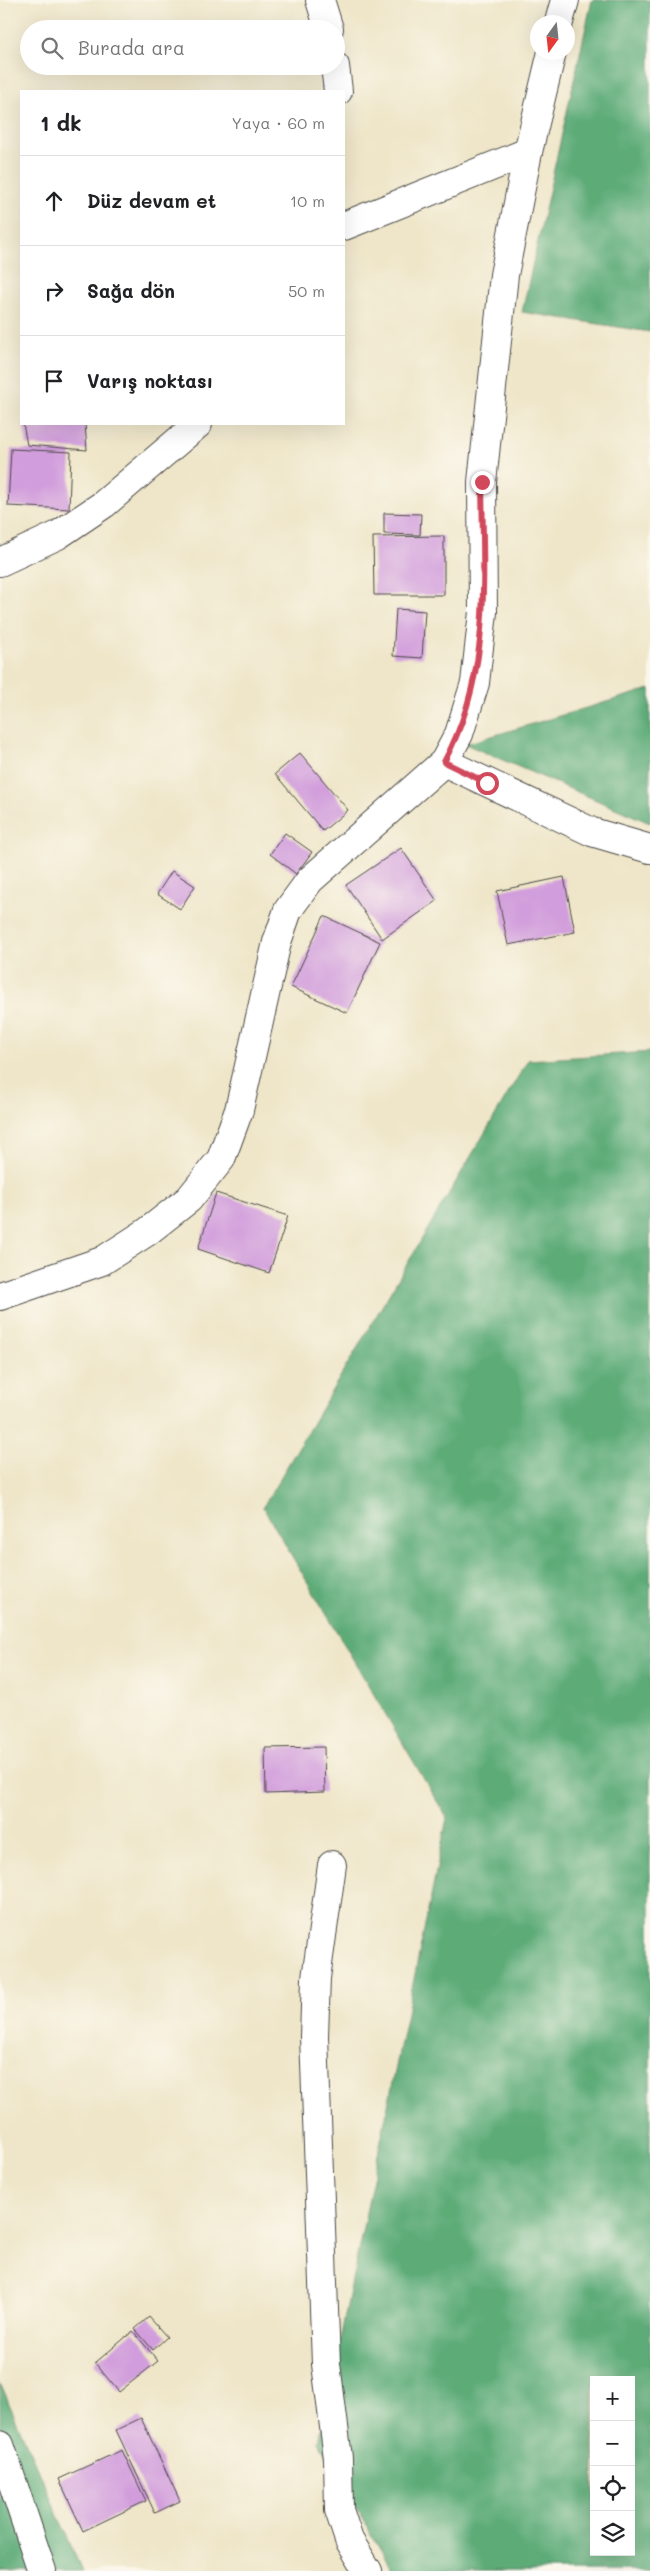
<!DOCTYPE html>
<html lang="tr">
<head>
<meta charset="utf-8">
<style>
	body { margin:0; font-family:Mali,sans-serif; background:#f6f6f6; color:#202124 }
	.controls { position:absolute; right:15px; bottom:15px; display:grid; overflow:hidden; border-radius:0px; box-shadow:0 5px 20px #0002 }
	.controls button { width:45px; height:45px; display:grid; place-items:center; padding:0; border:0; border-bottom:1px solid #e0e0e0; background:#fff; color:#202124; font:25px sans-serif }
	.compass { position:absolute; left:530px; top:15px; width:45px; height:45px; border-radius:50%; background:#fff; box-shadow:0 5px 20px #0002; rotate:195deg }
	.stop { position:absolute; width:15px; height:15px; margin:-11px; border:4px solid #d1495b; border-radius:50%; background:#fff }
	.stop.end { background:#d1495b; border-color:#fff; box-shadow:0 1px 5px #0008 }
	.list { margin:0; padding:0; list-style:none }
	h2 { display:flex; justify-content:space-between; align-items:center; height:65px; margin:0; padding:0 20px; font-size:21px }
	h2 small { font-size:16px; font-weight:400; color:#757577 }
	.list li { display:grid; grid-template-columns:32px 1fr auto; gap:15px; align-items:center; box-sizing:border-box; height:90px; padding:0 20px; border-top:1px solid #e0e0e0 }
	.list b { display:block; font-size:19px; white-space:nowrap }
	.list em { font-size:16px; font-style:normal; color:#757577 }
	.icon { flex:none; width:28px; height:28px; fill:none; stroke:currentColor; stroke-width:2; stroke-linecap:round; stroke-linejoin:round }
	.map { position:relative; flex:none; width:650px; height:2571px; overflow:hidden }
	.search { position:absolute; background:#fff; box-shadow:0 5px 20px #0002; left:20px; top:20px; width:325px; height:55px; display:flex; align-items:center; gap:12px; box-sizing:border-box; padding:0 18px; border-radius:28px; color:#757577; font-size:19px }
	.panel { position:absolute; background:#fff; box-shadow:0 5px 20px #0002; left:20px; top:90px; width:325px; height:335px; border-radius:0px }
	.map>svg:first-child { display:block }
	.forest { fill:#5dac78; stroke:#446c52; fill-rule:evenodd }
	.building { fill:#d19ddc }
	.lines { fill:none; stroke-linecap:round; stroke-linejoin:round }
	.minor-casing { stroke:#484743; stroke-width:30 }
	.minor { stroke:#fff; stroke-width:28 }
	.route { stroke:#d1495b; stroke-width:6 }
</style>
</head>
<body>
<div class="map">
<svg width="650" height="2571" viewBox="0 0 650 2571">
	<rect width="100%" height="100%" fill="#fbf7ec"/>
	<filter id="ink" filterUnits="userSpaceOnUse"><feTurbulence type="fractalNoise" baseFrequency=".02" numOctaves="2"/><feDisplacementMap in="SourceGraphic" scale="10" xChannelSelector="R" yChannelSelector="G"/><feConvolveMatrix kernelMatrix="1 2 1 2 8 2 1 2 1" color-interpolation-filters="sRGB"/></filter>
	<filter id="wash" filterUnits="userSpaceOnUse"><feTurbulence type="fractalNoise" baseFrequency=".0096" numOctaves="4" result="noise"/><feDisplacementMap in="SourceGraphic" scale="20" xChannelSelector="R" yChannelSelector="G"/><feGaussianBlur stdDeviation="1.12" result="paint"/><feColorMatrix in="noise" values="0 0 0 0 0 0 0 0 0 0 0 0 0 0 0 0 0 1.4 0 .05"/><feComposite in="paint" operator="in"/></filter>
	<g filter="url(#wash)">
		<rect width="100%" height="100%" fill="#efe6c9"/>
		<g class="forest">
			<path d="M592 0H650V332L522 312Z"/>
			<path d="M650 689V823L465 744Z"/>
			<path d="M650 1052V2571H393L319 2442 447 1818 263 1507 528 1060ZM594 2380H631V2552H594Z"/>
			<path d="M0 2383 82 2571H0Z"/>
		</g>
		<g id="blocks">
			<g class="building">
				<path d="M23 424H85L87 450 27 445Z"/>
				<path d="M11 449 71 452 69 509 8 506Z"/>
				<path d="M384 513 421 514 420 535 384 534Z"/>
				<path d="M444 536V595H374L373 537Z"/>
				<path d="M396 609 425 611 422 658 393 656Z"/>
				<path d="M300 753 348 810 323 831 275 774Z"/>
				<path d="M285 833 312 852 296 874 270 854Z"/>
				<path d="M401 848 437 901 382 939 346 885Z"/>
				<path d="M172 871 195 886 180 909 157 894Z"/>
				<path d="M564 877 575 932 508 945 497 891Z"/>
				<path d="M324 916 380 942 347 1013 291 987Z"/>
				<path d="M216 1193 288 1216 269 1273 198 1249Z"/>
				<path d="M324 1747 325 1792 266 1794 265 1748Z"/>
				<path d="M149 2317 167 2337 153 2350 135 2329Z"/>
				<path d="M133 2331 158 2361 119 2392 95 2363Z"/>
				<path d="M141 2418 180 2501 155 2513 116 2430Z"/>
				<path d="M122 2450 146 2501 83 2531 59 2479Z"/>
			</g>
		</g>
	</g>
	<g filter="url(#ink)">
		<use href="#blocks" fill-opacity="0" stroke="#484743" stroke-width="1"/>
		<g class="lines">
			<defs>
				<g id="minor">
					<path d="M320 0 329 29"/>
					<path d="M559 22 565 0"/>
					<path d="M335 66 338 91"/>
					<path d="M344 226 528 152"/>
					<path d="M0 562 58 535 104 504 198 424"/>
					<path d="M444 762 592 832 650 849"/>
					<path d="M0 1296 102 1261 147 1232 189 1199 221 1159 239 1110 277 942 288 910 310 880 444 762 459 734 475 683 483 612 482 482 504 275 528 152 552 52"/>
					<path d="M332 1865 316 1978 314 2036 326 2364 338 2458 339 2510 349 2540 368 2571"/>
					<path d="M0 2445 42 2571"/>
				</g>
			</defs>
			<use href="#minor" class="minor-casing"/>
			<use href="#minor" class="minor"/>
		</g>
	</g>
	<g class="lines" filter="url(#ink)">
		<path class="route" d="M482 482C483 579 492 673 444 762L487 783"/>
	</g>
</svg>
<div class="controls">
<button>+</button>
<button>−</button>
<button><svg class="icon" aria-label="locate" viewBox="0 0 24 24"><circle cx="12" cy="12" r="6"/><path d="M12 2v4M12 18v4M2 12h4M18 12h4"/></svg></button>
<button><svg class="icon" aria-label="layers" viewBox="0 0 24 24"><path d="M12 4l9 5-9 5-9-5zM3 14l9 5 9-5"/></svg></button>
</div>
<svg class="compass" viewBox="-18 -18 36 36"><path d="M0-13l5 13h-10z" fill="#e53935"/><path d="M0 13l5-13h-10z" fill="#757577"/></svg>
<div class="stop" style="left:487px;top:783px"></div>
<div class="stop end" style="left:482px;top:482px"></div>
<div class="search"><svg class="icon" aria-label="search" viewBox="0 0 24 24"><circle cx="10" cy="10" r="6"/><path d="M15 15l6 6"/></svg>Burada ara</div>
<section class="panel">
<h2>1 dk<small>Yaya · 60 m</small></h2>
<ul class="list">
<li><svg class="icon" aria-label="ahead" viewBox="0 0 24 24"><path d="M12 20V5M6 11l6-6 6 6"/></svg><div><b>Düz devam et</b></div><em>10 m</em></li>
<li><svg class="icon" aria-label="right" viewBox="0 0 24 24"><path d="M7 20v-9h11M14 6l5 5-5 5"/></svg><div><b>Sağa dön</b></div><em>50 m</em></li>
<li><svg class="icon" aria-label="arrive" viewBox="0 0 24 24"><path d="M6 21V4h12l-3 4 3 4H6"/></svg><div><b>Varış noktası</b></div></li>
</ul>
</section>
</div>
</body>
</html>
